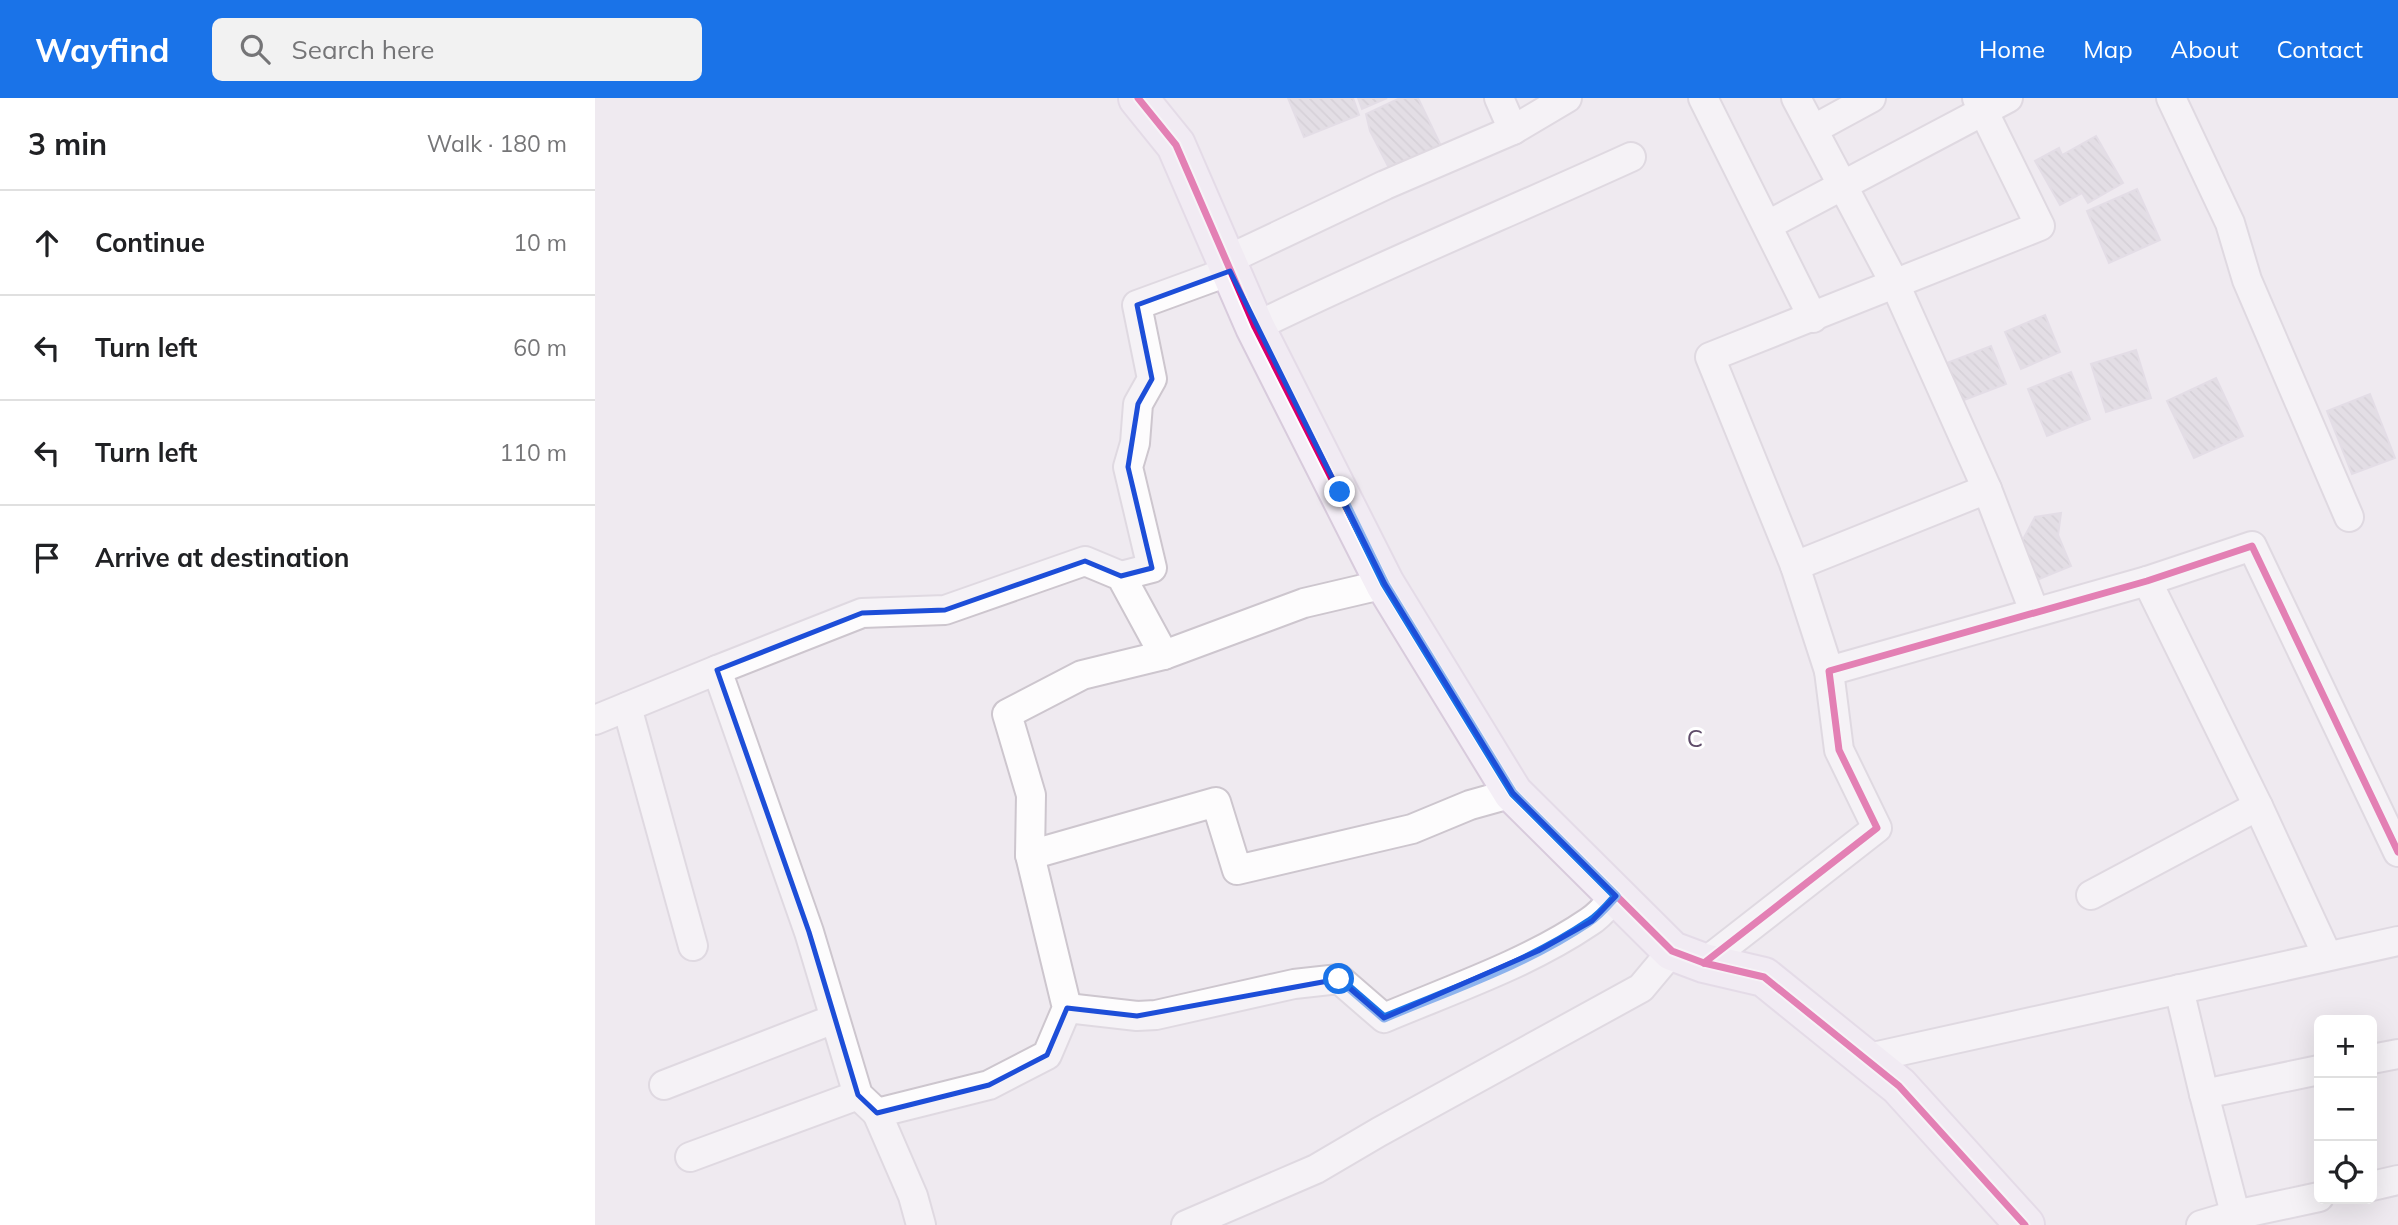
<!DOCTYPE html>
<html lang="en">
<head>
<meta charset="utf-8">
<style>
	body { margin:0; font-family:Mulish,sans-serif; background:#f2f2f2; color:#202124 }
	.controls { position:absolute; right:21px; bottom:21px; display:grid; overflow:hidden; border-radius:10px; box-shadow:0 7px 28px #0002 }
	.controls button { width:63px; height:63px; display:grid; place-items:center; padding:0; border:0; border-bottom:2px solid #e0e0e0; background:#fff; color:#202124; font:35px sans-serif }
	.stop { position:absolute; width:21px; height:21px; margin:-16px; border:5px solid #1a73e8; border-radius:50%; background:#fff }
	.stop.end { background:#1a73e8; border-color:#fff; box-shadow:0 2px 7px #0008 }
	.list { margin:0; padding:0; list-style:none }
	h2 { display:flex; justify-content:space-between; align-items:center; height:91px; margin:0; padding:0 28px; font-size:30px }
	h2 small { font-size:23px; font-weight:400; color:#757577 }
	.list li { display:grid; grid-template-columns:46px 1fr auto; gap:21px; align-items:center; box-sizing:border-box; height:105px; padding:0 28px; border-top:2px solid #e0e0e0 }
	.list b { display:block; font-size:26px; white-space:nowrap }
	.list em { font-size:23px; font-style:normal; color:#757577 }
	.icon { flex:none; width:38px; height:38px; fill:none; stroke:currentColor; stroke-width:2; stroke-linecap:round; stroke-linejoin:round }
	.map { position:relative; flex:none; width:1803px; height:1127px; overflow:hidden }
	header { display:flex; align-items:center; gap:42px; box-sizing:border-box; height:98px; padding:0 35px; background:#1a73e8; color:#fff }
	header strong { font-size:33px }
	nav { display:flex; gap:38px; margin-inline-start:auto; font-size:24px }
	.search { width:490px; height:63px; background:#f2f2f2; display:flex; align-items:center; gap:18px; box-sizing:border-box; padding:0 24px; border-radius:10px; color:#757577; font-size:26px }
	main { display:flex }
	aside { flex:1; background:#fff }
	.map>svg:first-child { display:block }
	.building { fill:url(#building-back-hatch); stroke:#d6cfd9; stroke-width:2 }
	.lines { fill:none; stroke-linecap:round; stroke-linejoin:round }
	.street-casing { stroke:#cdc6ce; stroke-width:32 }
	.secondary-casing { stroke:#d8cbdc; stroke-width:42 }
	.street { stroke:#fdfcfd; stroke-width:28 }
	.secondary { stroke:#f4eef6; stroke-width:38 }
	.cycleway-casing { stroke:#fff; stroke-width:11 }
	.cycleway { stroke:#d6006c; stroke-width:7 }
	.route { stroke:#1a73e8; stroke-width:9 }
	.marked { fill:none; stroke:#1d4ed8; stroke-width:5; stroke-linejoin:round }
	.labels { text-anchor:middle; stroke-width:6; stroke-linejoin:round; paint-order:stroke }
	.quarter-label { font-size:24px; letter-spacing:2px; fill:#5f4c6a; stroke:#fff }
</style>
</head>
<body>
<header>
<strong>Wayfind</strong>
<div class="search"><svg class="icon" aria-label="search" viewBox="0 0 24 24"><circle cx="10" cy="10" r="6"/><path d="M15 15l6 6"/></svg>Search here</div>
<nav><a>Home</a><a>Map</a><a>About</a><a>Contact</a></nav>
</header>
<main>
<aside>
<h2>3 min<small>Walk · 180 m</small></h2>
<ul class="list">
<li><svg class="icon" aria-label="ahead" viewBox="0 0 24 24"><path d="M12 20V5M6 11l6-6 6 6"/></svg><div><b>Continue</b></div><em>10 m</em></li>
<li><svg class="icon" aria-label="left" viewBox="0 0 24 24"><path d="M17 20v-9H6M10 6l-5 5 5 5"/></svg><div><b>Turn left</b></div><em>60 m</em></li>
<li><svg class="icon" aria-label="left" viewBox="0 0 24 24"><path d="M17 20v-9H6M10 6l-5 5 5 5"/></svg><div><b>Turn left</b></div><em>110 m</em></li>
<li><svg class="icon" aria-label="arrive" viewBox="0 0 24 24"><path d="M6 21V4h12l-3 4 3 4H6"/></svg><div><b>Arrive at destination</b></div></li>
</ul>
</aside>
<div class="map">
<svg width="1803" height="1127" viewBox="0 0 1803 1127">
	<defs>
		<pattern id="building-back-hatch" width="6" height="6" patternUnits="userSpaceOnUse" patternTransform="scale(1.75)"><rect width="6" height="6" fill="#d6d1d8"/><path d="M-1 5l2 2M0 0l6 6M5-1l2 2" fill="none" stroke="#b9b4bb"/></pattern>
	</defs>
	<rect width="100%" height="100%" fill="#efeaf0"/>
	<g class="building">
		<path d="M693 0H758L764 17 709 39Z"/>
		<path d="M763 0H792L767 11Z"/>
		<path d="M805 0H823L849 54 798 78 775 33 771 16Z"/>
		<path d="M1501 38 1528 85 1493 105 1487 95 1465 107 1440 63 1464 50 1467 57Z"/>
		<path d="M1542 91 1565 142 1514 165 1492 113Z"/>
		<path d="M1450 217 1465 254 1426 271 1410 234Z"/>
		<path d="M1396 248 1411 286 1364 304 1349 266Z"/>
		<path d="M1541 252 1556 300 1511 314 1496 266Z"/>
		<path d="M1476 274 1495 321 1452 338 1433 291Z"/>
		<path d="M1621 280 1648 338 1599 360 1572 303Z"/>
		<path d="M1775 296 1800 360 1757 376 1732 313Z"/>
		<path d="M1466 415 1463 437 1476 468 1442 482 1426 445 1440 419Z"/>
	</g>
	<g class="lines">
		<defs>
			<g id="street">
				<path d="M904 0 918 32"/>
				<path d="M1108 0 1218 220"/>
				<path d="M1201 0 1300 186 1392 391"/>
				<path d="M1576 0 1635 125 1652 182 1754 419"/>
				<path d="M1219 31 1276 0"/>
				<path d="M1173 127 1413 0"/>
				<path d="M632 162 790 87 918 32 972 0"/>
				<path d="M660 229C784 168 911 116 1036 59"/>
				<path d="M1200 468 1392 391 1439 513"/>
				<path d="M526 478 557 470 533 369 540 345 543 306 557 281 542 207 635 173"/>
				<path d="M1552 483 1663 708 1732 857"/>
				<path d="M1234 573 1200 468 1115 259 1445 128 1382 0"/>
				<path d="M32 609 98 848"/>
				<path d="M0 622 122 572"/>
				<path d="M435 757 621 704 642 772 817 731 875 707 918 695"/>
				<path d="M1496 797 1663 708"/>
				<path d="M1109 865 1282 730 1244 652 1234 573 1552 483 1657 448 1803 754"/>
				<path d="M1584 891 1609 996 1724 972"/>
				<path d="M472 910 542 918 561 917 699 886 744 881 789 920C858 891 932 866 994 824 1004 818 1013 807 1021 798"/>
				<path d="M1269 961 1803 843"/>
				<path d="M1777 961 1803 956"/>
				<path d="M69 987 239 921"/>
				<path d="M1609 996 1643 1127"/>
				<path d="M282 1015 263 997 214 834 122 572 267 515 350 512 490 463 526 478 569 557"/>
				<path d="M95 1059 263 997"/>
				<path d="M1777 1088 1803 1082"/>
				<path d="M326 1127 318 1098 282 1015 394 987 452 957 472 910 435 757 436 697 412 616 487 577 569 557 709 505 790 486"/>
				<path d="M591 1127 721 1071 784 1034 1046 890 1077 853"/>
				<path d="M1606 1127 1640 1117 1724 1099"/>
			</g>
			<path id="secondary" d="M543 0 581 47 660 229 790 486 918 695 1077 853 1109 865 1169 879 1304 988 1430 1127"/>
		</defs>
		<use href="#street" class="street-casing"/>
		<use href="#secondary" class="secondary-casing"/>
		<use href="#street" class="street"/>
		<use href="#secondary" class="secondary"/>
		<defs>
			<g id="cycleway">
				<path d="M543 0 581 47 660 229 790 486 918 695 1077 853 1109 865 1169 879 1304 988 1430 1127"/>
				<path d="M1109 865 1282 730 1244 652 1234 573 1552 483 1657 448 1803 754"/>
			</g>
		</defs>
		<use href="#cycleway" class="cycleway-casing"/>
		<use href="#cycleway" class="cycleway"/>
	</g>
	<g class="lines">
		<path class="route" d="M744 881 789 920C858 891 932 866 994 824 1004 818 1013 807 1021 798L918 695 790 486 745 394"/>
	</g>
	<path d="M0 0H1803V1127H0ZM635 173 790 486 918 695 1021 798 997 823 943 853 789 920 744 881 542 918 472 910 452 957 394 987 282 1015 263 997 214 834 122 572 267 515 350 512 490 463 526 478 557 470 533 369 543 306 557 281 542 207Z" fill="#efeaf0" fill-opacity=".55" fill-rule="evenodd"/>
	<path class="marked" d="M635 173 790 486 918 695 1021 798 997 823 943 853 789 920 744 881 542 918 472 910 452 957 394 987 282 1015 263 997 214 834 122 572 267 515 350 512 490 463 526 478 557 470 533 369 543 306 557 281 542 207Z"/>
	<g class="labels">
		<g class="quarter-label">
			<text x="1101" y="649">C</text>
		</g>
	</g>
</svg>
<div class="controls">
<button>+</button>
<button>−</button>
<button><svg class="icon" aria-label="locate" viewBox="0 0 24 24"><circle cx="12" cy="12" r="6"/><path d="M12 2v4M12 18v4M2 12h4M18 12h4"/></svg></button>
</div>
<div class="stop" style="left:744px;top:881px"></div>
<div class="stop end" style="left:745px;top:394px"></div>
</div>
</main>
</body>
</html>
